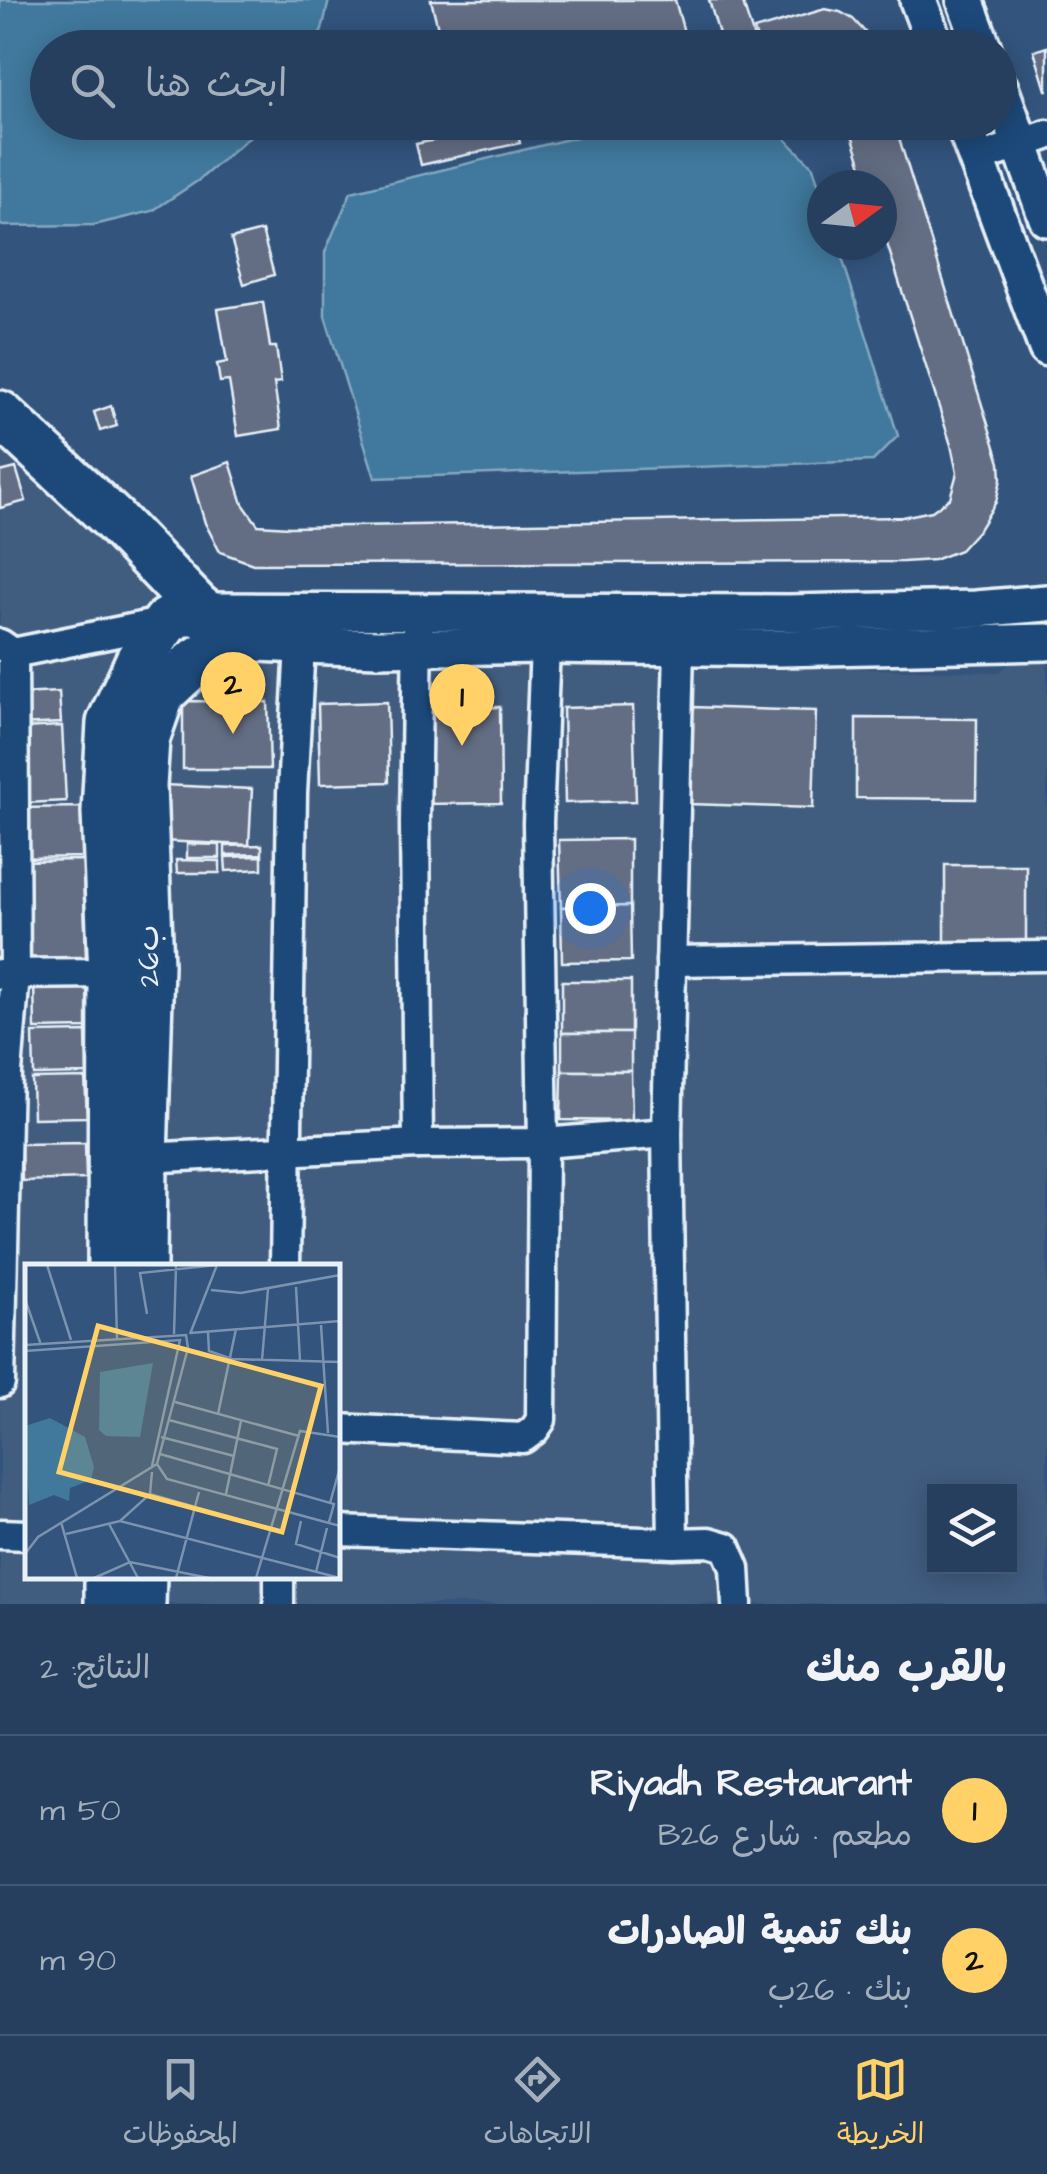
<!DOCTYPE html>
<html lang="ar">
<head>
<meta charset="utf-8">
<style>
	body { margin:0; font-family:"Architects Daughter","Playpen Sans Arabic",sans-serif; background:#2e4664; color:#f1f3f6; direction:rtl }
	.controls { position:absolute; right:30px; bottom:30px; display:grid; overflow:hidden; border-radius:0px; box-shadow:0 5px 25px #0003 }
	.controls button { width:90px; height:90px; display:grid; place-items:center; padding:0; border:0; border-bottom:2px solid #425873; background:#263f5e; color:#f1f3f6; font:50px sans-serif }
	.compass { position:absolute; left:807px; top:170px; width:90px; height:90px; border-radius:50%; background:#263f5e; box-shadow:0 5px 25px #0003; rotate:75deg }
	.you { position:absolute; left:590px; top:908px; width:35px; height:35px; margin:-25px; border:8px solid #fff; border-radius:50%; background:#1a73e8; box-shadow:0 0 0 15px #1a73e833 }
	.badge { display:grid; place-items:center; width:65px; height:65px; border-radius:50%; background:#ffd166; color:#111; font-size:32px; font-weight:700 }
	.pin { position:absolute; translate:-50% -82px; filter:drop-shadow(0 2px 5px #0008) }
	.pin::after { content:''; position:absolute; top:52px; width:35px; height:30px; background:inherit; clip-path:polygon(0 0,100% 0,50% 100%) }
	.list { margin:0; padding:0; list-style:none }
	h2 { display:flex; justify-content:space-between; align-items:center; height:130px; margin:0; padding:0 40px; font-size:42px }
	h2 small { font-size:32px; font-weight:400; color:#a4afbc }
	.list li { display:grid; grid-template-columns:65px 1fr auto; gap:30px; align-items:center; box-sizing:border-box; height:150px; padding:0 40px; border-top:2px solid #425873 }
	.list b { display:block; font-size:38px; white-space:nowrap }
	.list p { margin:0; font-size:32px; white-space:nowrap; color:#a4afbc }
	.list em { font-size:32px; font-style:normal; color:#a4afbc }
	.icon { flex:none; width:55px; height:55px; fill:none; stroke:currentColor; stroke-width:2; stroke-linecap:round; stroke-linejoin:round }
	.map { position:relative; flex:none; width:1047px; height:1604px; overflow:hidden; direction:ltr }
	.search { position:absolute; background:#263f5e; box-shadow:0 5px 25px #0003; left:30px; right:30px; top:30px; height:110px; display:flex; align-items:center; gap:25px; box-sizing:border-box; padding:0 35px; border-radius:55px; color:#a4afbc; font-size:38px }
	.sheet { height:430px; background:#263f5e }
	nav { display:flex; justify-content:space-around; align-items:center; box-sizing:border-box; height:140px; border-top:2px solid #425873; background:#263f5e; font-size:28px; color:#a4afbc }
	nav a { display:grid; justify-items:center; gap:5px }
	nav .on { color:#ffd166 }
	.map>svg:first-child { display:block }
	.built { fill:#415c7f; fill-rule:evenodd }
	.water { fill:#41799d; stroke:#84a9c1; stroke-width:2.5 }
	.building { fill:#636d83; stroke:#e8f1f8; stroke-width:2.5 }
	.lines { fill:none; stroke-linecap:round; stroke-linejoin:round }
	.minor-casing { stroke:#e8f1f8; stroke-width:35 }
	.tertiary-casing { stroke:#e8f1f8; stroke-width:42 }
	.trunk-casing { stroke:#e8f1f8; stroke-width:52 }
	.minor { stroke:#1f4a7a; stroke-width:28 }
	.tertiary { stroke:#1f4a7a; stroke-width:35 }
	.trunk { stroke:#1f4a7a; stroke-width:45 }
	.labels { text-anchor:middle; stroke-width:8; stroke-linejoin:round; paint-order:stroke }
	.street-label { font-size:30px; fill:#e8f1f8; stroke:#1f4a7a }
	.inset-road { fill:none; stroke:#7b93ae; stroke-width:2.5 }
	.view { fill:#ffd166; fill-opacity:0.15; stroke:#ffd166; stroke-width:5 }
	.inset-edge { fill:none; stroke:#e8f1f8; stroke-width:5 }
</style>
</head>
<body>
<div class="map">
<svg width="1047" height="1604" viewBox="0 0 1047 1604">
	<rect width="100%" height="100%" fill="#33547d"/>
	<filter id="ink" filterUnits="userSpaceOnUse"><feTurbulence type="fractalNoise" baseFrequency=".01" numOctaves="2"/><feDisplacementMap in="SourceGraphic" scale="20" xChannelSelector="R" yChannelSelector="G"/><feConvolveMatrix kernelMatrix="1 2 1 2 8 2 1 2 1" color-interpolation-filters="sRGB"/></filter>
	<g filter="url(#ink)">
		<path class="built" d="M0 439 241 653 1000 672 1047 623V1604H0ZM28 1266H338V1576H28ZM934 1492H1010V1566H934Z"/>
		<g class="water">
			<path d="M0 0H329L322 30 313 47 48 48V122L265 123 199 180 152 211 94 225 3 226 0 224Z"/>
			<path d="M634 123H770L813 167 822 196V245H838L898 436 873 461 375 478 325 316V252L351 192Z"/>
		</g>
		<g class="building">
			<path d="M431 0H675L687 43 685 48H443Z"/>
			<path d="M709 0H742L757 48H723Z"/>
			<path d="M825 9 840 12 853 19 865 32 871 48H760L754 30Z"/>
			<path d="M1047 47V90H1046L1034 51Z"/>
			<path d="M551 122H608L555 137Z"/>
			<path d="M848 122H894L1000 463 1001 479 996 502 980 528 960 550 934 560 903 562 253 564 220 552 205 523 191 476 230 462 243 504 258 525 289 527 902 517 932 511 950 498 957 473 951 445 882 228V185H868Z"/>
			<path d="M515 123 520 143 421 165 416 144Z"/>
			<path d="M262 231 274 275 244 284 231 239Z"/>
			<path d="M263 302 270 347H276L281 382 274 383 281 429 238 436 229 381 220 382 217 364 227 362 218 309Z"/>
			<path d="M111 406 117 426 100 431 94 412Z"/>
			<path d="M16 468 26 501 0 508V472Z"/>
			<path d="M59 692 61 723 19 725 18 694Z"/>
			<path d="M183 701 268 702 270 769H183Z"/>
			<path d="M387 702 389 782 320 784 318 704Z"/>
			<path d="M633 706 636 801 565 803 563 708Z"/>
			<path d="M500 707 501 803 421 804 423 708Z"/>
			<path d="M691 707 816 711 813 808 689 804Z"/>
			<path d="M856 718 977 719 976 799 856 798Z"/>
			<path d="M62 726 66 801 26 803 22 728Z"/>
			<path d="M163 785 252 789 249 845 161 841Z"/>
			<path d="M85 807 86 857 18 858 17 808Z"/>
			<path d="M630 839V906L561 907 559 840Z"/>
			<path d="M187 844 220 845V858H187Z"/>
			<path d="M262 845V854L225 855V846Z"/>
			<path d="M262 856V869L226 871 225 857Z"/>
			<path d="M83 860 86 959 19 960 17 861Z"/>
			<path d="M176 860 220 861V873H177Z"/>
			<rect x="945" y="865" width="81" height="80"/>
			<path d="M630 906 631 961 562 962 561 907Z"/>
			<path d="M87 981 88 1028 35 1029 34 982Z"/>
			<rect x="562" y="981" width="69" height="52"/>
			<path d="M86 1032 87 1074 34 1075 33 1033Z"/>
			<rect x="562" y="1033" width="69" height="38"/>
			<path d="M562 1071H631L632 1121 561 1120Z"/>
			<path d="M85 1078 87 1117 33 1118 32 1079Z"/>
			<path d="M85 1143 86 1179 22 1181 21 1144Z"/>
		</g>
		<g class="lines">
			<defs>
				<g id="minor">
					<path d="M977 159 1047 135"/>
					<path d="M0 644 13 653 166 622"/>
					<path d="M671 961 1047 956"/>
					<path d="M0 974 112 973"/>
					<path d="M418 1144 415 823 418 628"/>
					<path d="M144 1158 418 1144 543 1143 667 1133"/>
					<path d="M285 1266 292 793 300 645"/>
					<path d="M0 1383 7 1072 15 974 13 653"/>
					<path d="M338 1429 523 1438 534 1430 541 1420 543 1143 538 823 545 645"/>
					<path d="M338 1531 673 1543 709 1542 726 1547 735 1568 737 1604"/>
					<path d="M0 1534 28 1535"/>
					<path d="M673 1543 667 1133 679 647 681 630"/>
					<path d="M279 1576V1604"/>
				</g>
				<g id="tertiary">
					<path d="M918 0 936 48"/>
					<path d="M965 0 983 48"/>
					<path d="M1000 88 1047 218"/>
					<path d="M963 122 1047 348"/>
					<path d="M203 611 788 613 976 609 1047 603"/>
					<path d="M231 642 378 648 545 645 780 648 1047 642"/>
				</g>
				<g id="trunk">
					<path d="M0 414 113 519 231 642 218 647 195 662 162 693 146 739 143 786 150 965 144 1158 143 1266"/>
					<path d="M111 1266 112 973 105 812 110 723 139 660 166 622 181 613 203 611"/>
					<path d="M108 1604V1576"/>
					<path d="M142 1604 143 1576"/>
				</g>
			</defs>
			<use href="#minor" class="minor-casing"/>
			<use href="#tertiary" class="tertiary-casing"/>
			<use href="#trunk" class="trunk-casing"/>
			<use href="#minor" class="minor"/>
			<use href="#tertiary" class="tertiary"/>
			<use href="#trunk" class="trunk"/>
		</g>
	</g>
	<g class="labels">
		<g class="street-label">
			<text transform="translate(148 956) rotate(-91)" y="10">26ب</text>
		</g>
	</g>
	<g transform="translate(25 1264)">
		<rect width="315" height="315" fill="#33547d"/>
		<path d="M128 99 115 173 81 172 74 166 75 108ZM25 154 60 173 69 203 66 216 45 224 44 237 29 231 4 241 0 162Z" fill="#41799d"/>
		<path class="inset-road" d="M22 1 46 76M90 1 92 75M271 23 275 97M186 26 216 29 315 11M0 35 16 81M122 50 115 9 192 1M296 61 303 169M183 68 184 87 207 95 315 98M165 69 315 57M149 70 151 2M165 70 192 1M0 81 161 71 163 84 132 200M0 87 155 76 127 202M237 96 243 25M150 138 274 172M193 150 211 65M144 156 252 185 243 222M136 173 209 192M135 190 309 240 304 258M125 230 247 265M201 230 216 157M305 239 315 203M95 257 125 230 127 208M276 257 271 280 315 294M36 258 52 314M84 260 113 314M41 270 95 257 315 314M0 290 13 273 132 200 142 215 315 262M291 308 302 264M69 314 105 298 184 314M151 314 174 228M231 314 275 167 315 173"/>
		<path class="view" d="M73 62 296 122 257 268 34 208Z"/>
		<rect width="315" height="315" class="inset-edge"/>
	</g>
</svg>
<div class="controls">
<button><svg class="icon" aria-label="layers" viewBox="0 0 24 24"><path d="M12 4l9 5-9 5-9-5zM3 14l9 5 9-5"/></svg></button>
</div>
<svg class="compass" viewBox="-18 -18 36 36"><path d="M0-13l5 13h-10z" fill="#e53935"/><path d="M0 13l5-13h-10z" fill="#a4afbc"/></svg>
<div class="you"></div>
<div class="pin badge" style="left:462px;top:746px">1</div>
<div class="pin badge" style="left:233px;top:734px">2</div>
<div class="search"><svg class="icon" aria-label="search" viewBox="0 0 24 24"><circle cx="10" cy="10" r="6"/><path d="M15 15l6 6"/></svg>ابحث هنا</div>
</div>
<section class="sheet">
<h2>بالقرب منك<small>النتائج: 2</small></h2>
<ul class="list">
<li><span class="badge">1</span><div><b>Riyadh Restaurant</b><p>مطعم · شارع B26</p></div><em>50 m</em></li>
<li><span class="badge">2</span><div><b>بنك تنمية الصادرات</b><p>بنك · 26ب</p></div><em>90 m</em></li>
</ul>
</section>
<nav>
<a class="on"><svg class="icon" aria-label="map" viewBox="0 0 24 24"><path d="M3 6l6-2 6 2 6-2v14l-6 2-6-2-6 2zM9 4v14M15 6v14"/></svg>الخريطة</a>
<a><svg class="icon" aria-label="directions" viewBox="0 0 24 24"><path d="M12 3l9 9-9 9-9-9zM9 14v-3h6M13 9l2 2-2 2"/></svg>الاتجاهات</a>
<a><svg class="icon" aria-label="saved" viewBox="0 0 24 24"><path d="M7 4h10v16l-5-4-5 4z"/></svg>المحفوظات</a>
</nav>
</body>
</html>
